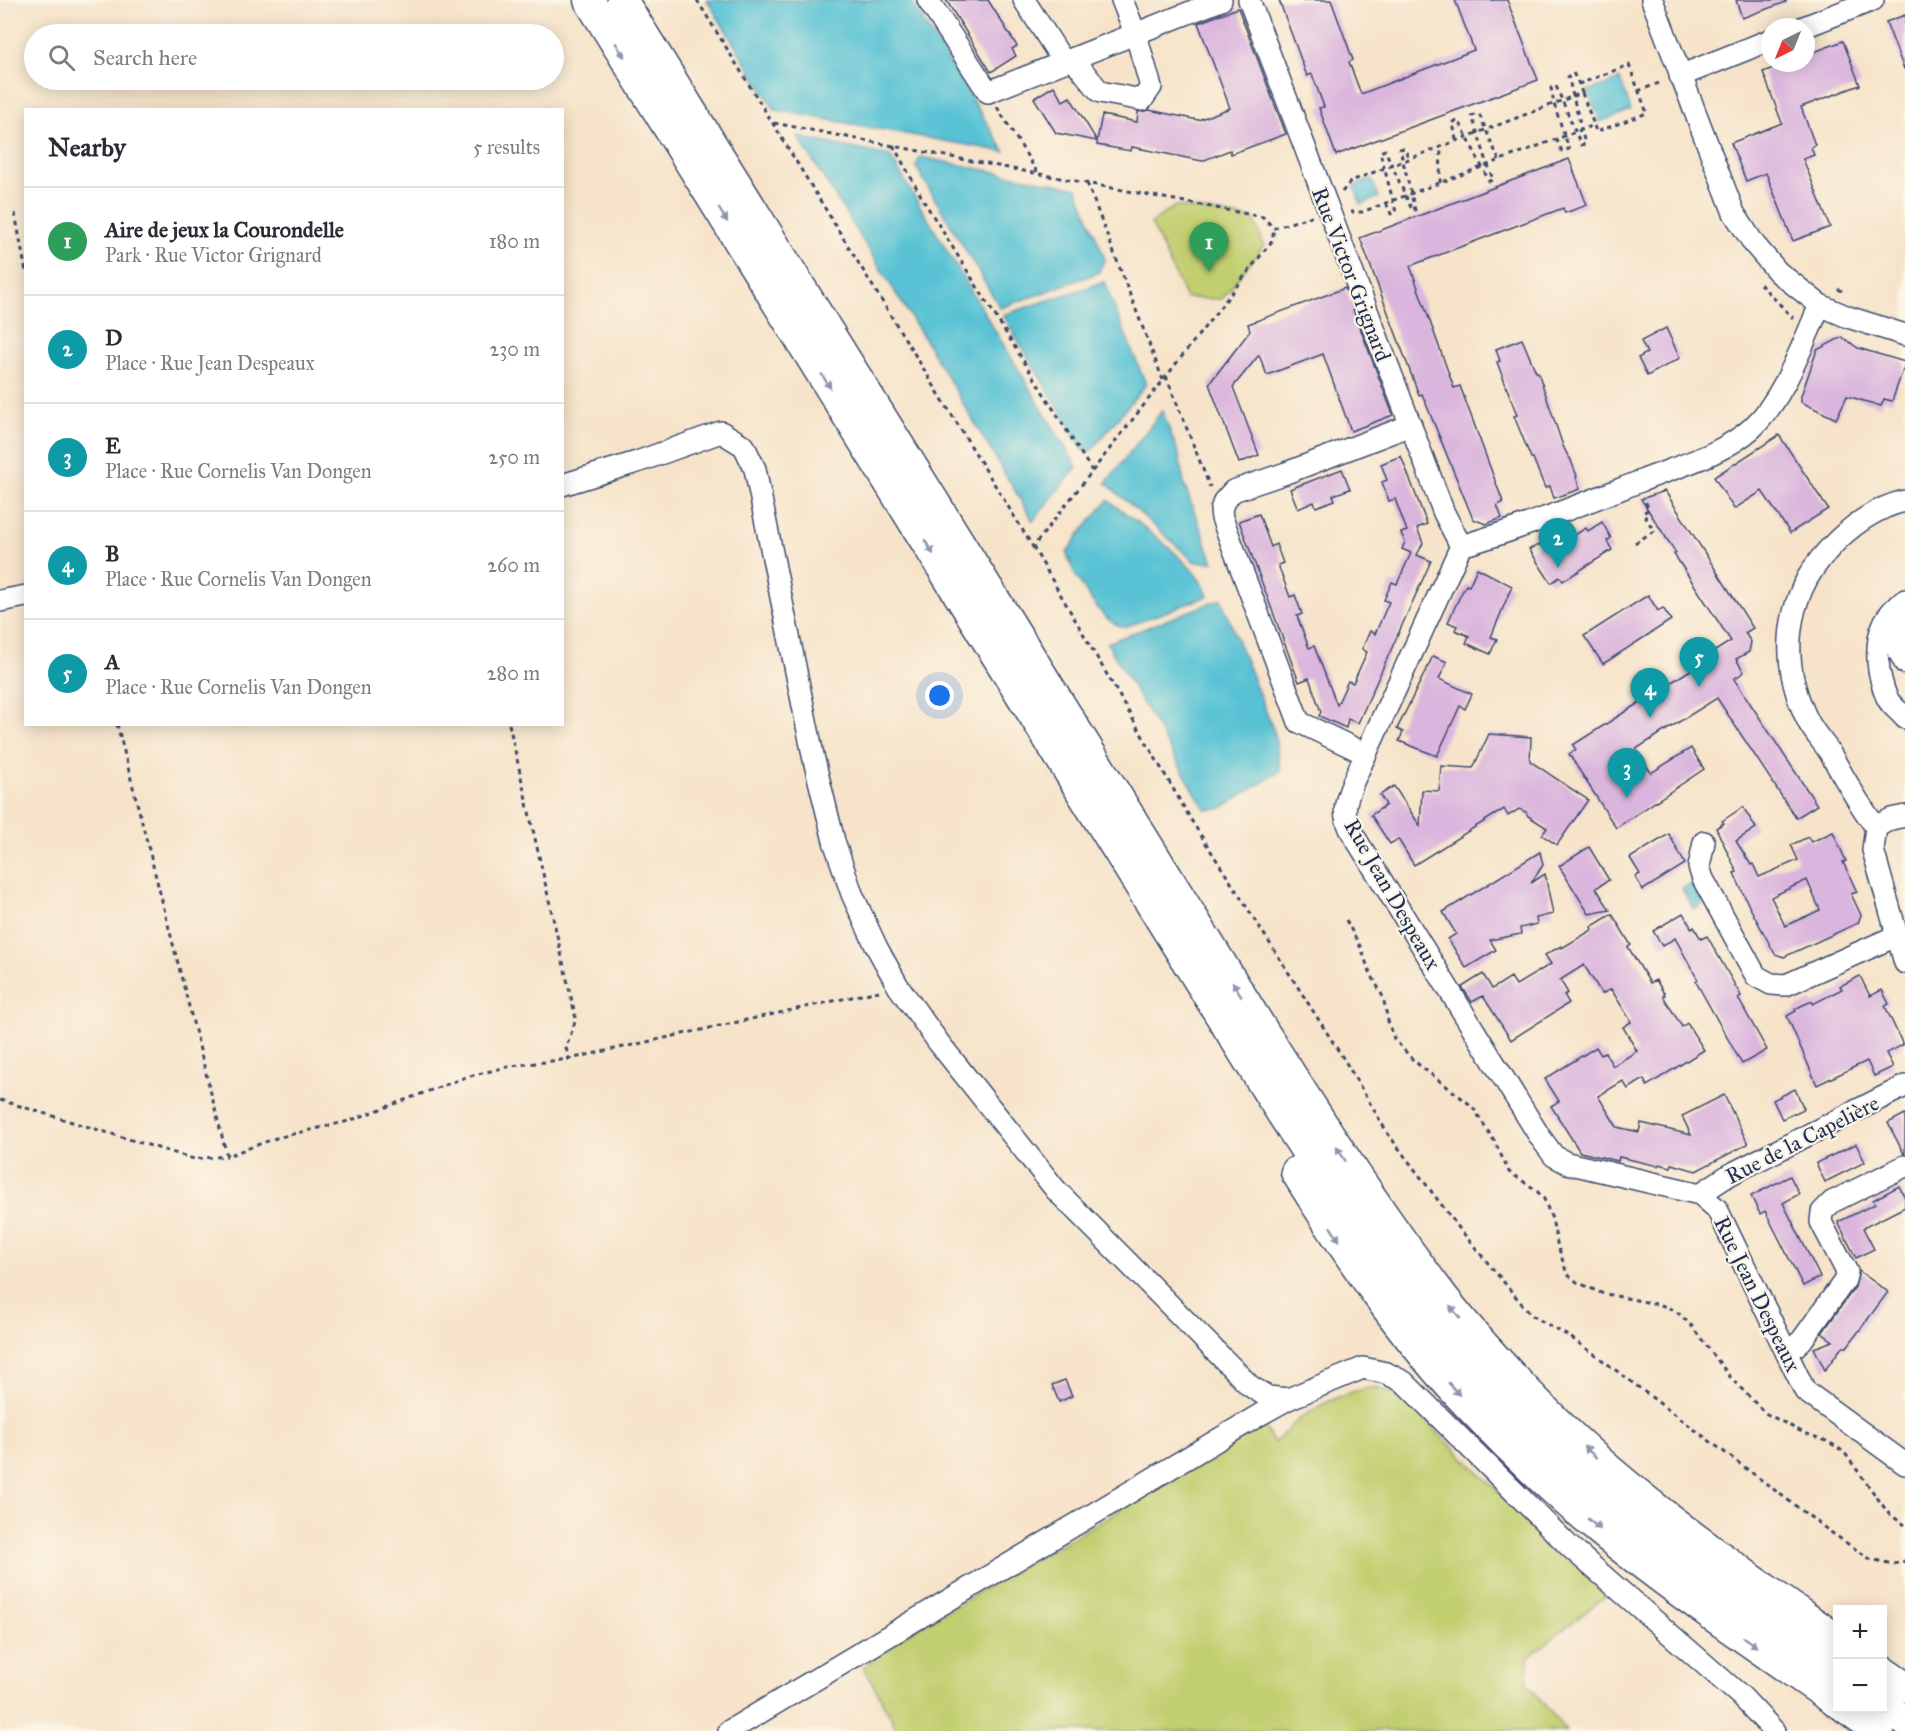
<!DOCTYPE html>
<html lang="en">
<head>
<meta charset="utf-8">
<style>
	body { margin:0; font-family:"IM FELL Great Primer",serif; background:#f2f2f3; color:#2b2b33 }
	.controls { position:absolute; right:18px; bottom:18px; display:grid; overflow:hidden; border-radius:0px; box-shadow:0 3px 15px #0003 }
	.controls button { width:54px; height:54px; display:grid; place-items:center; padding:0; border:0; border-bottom:2px solid #e1e1e2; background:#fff; color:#2b2b33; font:30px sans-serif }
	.compass { position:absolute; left:1761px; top:18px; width:54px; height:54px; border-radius:50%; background:#fff; box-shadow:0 3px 15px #0003; rotate:223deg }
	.you { position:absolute; left:940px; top:696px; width:21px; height:21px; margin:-15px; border:4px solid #fff; border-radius:50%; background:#1a73e8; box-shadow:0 0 0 9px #1a73e833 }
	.badge { display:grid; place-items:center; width:39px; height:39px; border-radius:50%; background:#c8321e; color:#fff; font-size:20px; font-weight:700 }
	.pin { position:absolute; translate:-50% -50px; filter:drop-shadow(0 2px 3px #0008) }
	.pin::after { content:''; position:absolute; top:32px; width:21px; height:18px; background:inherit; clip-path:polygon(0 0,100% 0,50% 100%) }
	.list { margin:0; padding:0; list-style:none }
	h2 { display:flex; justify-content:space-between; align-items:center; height:78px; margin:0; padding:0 24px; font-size:26px }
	h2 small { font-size:20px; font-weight:400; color:#7c7c81 }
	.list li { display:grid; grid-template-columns:39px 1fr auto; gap:18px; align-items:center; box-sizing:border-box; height:108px; padding:0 24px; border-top:2px solid #e1e1e2 }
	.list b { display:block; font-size:22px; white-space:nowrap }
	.list p { margin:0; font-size:20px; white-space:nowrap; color:#7c7c81 }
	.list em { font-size:20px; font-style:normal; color:#7c7c81 }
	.icon { flex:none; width:33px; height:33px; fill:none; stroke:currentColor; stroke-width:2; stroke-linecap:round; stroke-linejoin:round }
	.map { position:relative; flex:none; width:1905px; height:1731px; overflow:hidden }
	.search { position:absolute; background:#fff; box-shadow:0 3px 15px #0003; left:24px; top:24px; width:540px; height:66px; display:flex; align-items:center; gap:15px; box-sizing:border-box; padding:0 21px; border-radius:33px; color:#7c7c81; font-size:22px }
	.panel { position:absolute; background:#fff; box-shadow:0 3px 15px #0003; left:24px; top:108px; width:540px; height:618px; border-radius:0px }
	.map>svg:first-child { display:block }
	.green { fill:#c2cf71; stroke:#6e7f68; stroke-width:1.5 }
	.water { fill:#58c2d4; stroke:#3a7899; stroke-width:1.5 }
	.building { fill:#dab5dd; fill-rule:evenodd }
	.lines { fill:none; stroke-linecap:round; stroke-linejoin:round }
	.minor-casing { stroke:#3c4a6e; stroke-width:24 }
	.highway-casing { stroke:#3c4a6e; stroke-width:33 }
	.path { stroke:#3c4a6e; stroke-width:3; stroke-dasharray:4.5 4.5; stroke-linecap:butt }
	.minor { stroke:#fff; stroke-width:21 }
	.highway { stroke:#fff; stroke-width:30 }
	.oneway { fill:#8d97ae }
	.labels { text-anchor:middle; stroke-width:4.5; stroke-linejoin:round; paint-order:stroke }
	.street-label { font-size:22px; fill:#1b2f5e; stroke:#fcf5e5 }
</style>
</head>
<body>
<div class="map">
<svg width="1905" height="1731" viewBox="0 0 1905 1731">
	<rect width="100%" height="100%" fill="#fcf5e5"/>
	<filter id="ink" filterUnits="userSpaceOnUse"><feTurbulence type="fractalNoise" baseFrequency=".0167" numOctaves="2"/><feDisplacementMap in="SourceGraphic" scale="12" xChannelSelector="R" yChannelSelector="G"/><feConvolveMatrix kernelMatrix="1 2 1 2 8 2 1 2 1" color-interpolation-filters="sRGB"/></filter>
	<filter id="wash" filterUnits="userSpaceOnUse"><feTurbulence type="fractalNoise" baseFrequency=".008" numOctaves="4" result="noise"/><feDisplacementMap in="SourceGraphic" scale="24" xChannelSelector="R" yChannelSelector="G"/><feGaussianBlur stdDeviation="1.35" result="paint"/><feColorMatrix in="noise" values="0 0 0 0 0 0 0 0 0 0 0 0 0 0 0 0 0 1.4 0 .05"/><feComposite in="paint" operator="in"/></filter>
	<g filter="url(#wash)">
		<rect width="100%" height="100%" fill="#f6e3c9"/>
		<g class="green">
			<path d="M1175 206 1254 219 1264 245 1222 299 1186 298 1151 223Z"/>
			<path d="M1376 1387 1401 1397 1555 1546 1608 1594 1528 1658 1527 1683 1566 1731H898L864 1667 898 1639 1264 1426 1274 1443C1283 1435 1292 1424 1302 1417 1324 1402 1350 1390 1376 1387Z"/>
		</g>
		<g class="water">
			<path d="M707 0H910L1005 152 775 110Z"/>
			<path d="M1620 79 1631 110 1600 122 1588 91Z"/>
			<path d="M798 137 890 156 1077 467 1033 521 924 338Z"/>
			<path d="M920 157 1077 188 1105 259 1098 273 1000 308 916 167Z"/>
			<path d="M1372 179 1379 197 1361 204 1354 186Z"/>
			<path d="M1104 282 1146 384 1091 451H1084L1003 315Z"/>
			<path d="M1162 411 1179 455 1184 484 1213 562H1195L1106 483Z"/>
			<path d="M1108 500C1137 523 1197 562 1208 596L1125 627C1120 626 1116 625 1112 622 1096 611 1071 572 1067 553L1078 536Z"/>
			<path d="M1221 599 1275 734 1280 771 1220 809H1205L1107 643Z"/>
			<path d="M1692 883 1703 903 1697 908H1693L1682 889Z"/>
		</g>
		<g id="blocks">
			<g class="building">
				<path d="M946 0H988L1017 46 1012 49 1016 56 991 72Z"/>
				<path d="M1279 0H1331L1353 60 1349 62 1361 94 1474 50 1455 0H1507L1538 80 1336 155 1319 108 1324 107 1312 74 1307 76Z"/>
				<path d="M1736 0H1786V2L1742 18Z"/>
				<path d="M1238 8 1286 134 1231 154 1230 150 1202 161 1132 147 1131 151 1097 145V141L1056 133 1034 98 1054 86 1063 101 1070 97 1097 141 1102 115 1137 122 1138 112 1149 110 1198 120 1230 108 1198 23Z"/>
				<path d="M1905 15V69H1904L1886 22Z"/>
				<path d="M1843 41 1860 85 1801 107 1815 145 1811 147 1814 155 1803 159 1830 227 1793 241 1766 173 1746 181 1731 143 1782 123 1763 72 1786 63H1806V55Z"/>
				<path d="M1569 159 1587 205 1565 213 1563 208 1410 266 1454 388 1460 386 1503 502 1497 505 1502 518 1486 524 1473 519 1422 394 1419 395 1360 238Z"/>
				<path d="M1345 288 1393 415 1351 431 1323 354 1267 375 1259 355 1233 387 1259 455 1239 463 1209 384 1250 331 1248 324Z"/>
				<path d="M1666 328 1680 358 1647 376 1638 358 1647 353 1641 341Z"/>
				<path d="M1842 337 1858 348 1905 362V364L1892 401 1884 399 1881 406 1847 396 1836 419 1801 402V396L1817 350Z"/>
				<path d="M1522 339 1536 372H1538L1563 446 1569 458H1570L1577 476 1576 477 1580 489 1554 498 1550 486 1545 488 1533 458H1531L1514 416 1517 415 1497 362 1500 361 1496 349Z"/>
				<path d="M1779 435 1828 509 1790 533 1762 491 1734 509 1714 477Z"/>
				<path d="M1401 456 1427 524 1417 528 1423 543 1417 555 1431 561 1358 723 1348 719 1346 728 1319 716 1321 712 1309 678 1299 682 1239 521 1259 514 1271 547 1276 544 1283 563 1278 565 1290 597 1295 595 1302 614 1297 616 1309 648 1314 646 1337 705 1348 681 1353 683 1367 652 1362 649 1370 631 1375 634 1389 602 1384 600 1392 582 1397 584 1411 553 1402 549 1405 542 1401 533 1407 531 1395 499 1389 501 1382 482 1387 480 1381 464Z"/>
				<path d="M1342 469 1350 489 1333 495 1335 500 1316 507 1314 502 1298 509 1290 489Z"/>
				<path d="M1665 491 1753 628 1745 633 1751 642 1749 652 1736 659 1744 672 1734 679 1817 805 1796 818 1717 698 1636 749 1651 773 1691 748 1704 769 1616 828 1569 754 1576 750 1573 745 1714 655 1712 653 1731 641 1674 554 1676 553 1641 499Z"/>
				<path d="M1602 522 1611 538 1607 541 1612 550 1563 581 1560 577 1551 583 1529 549 1571 533 1573 536 1586 528 1588 531Z"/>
				<path d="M1477 568 1512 586 1491 637 1497 639 1490 654 1466 643 1469 636 1455 630 1457 626 1448 622 1461 594 1466 585 1469 586Z"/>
				<path d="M1648 595 1658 611 1663 608 1671 620 1603 664 1584 636Z"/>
				<path d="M1433 656 1447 662 1439 679 1472 694 1465 709 1460 706 1437 756 1399 741 1403 732 1397 729Z"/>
				<path d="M1489 734 1531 737 1530 761 1588 800 1557 845 1542 835 1547 828 1528 816 1526 812 1519 809 1508 816 1504 809 1414 865 1398 839 1390 844 1371 815 1386 805 1380 795 1394 786 1420 826 1422 790 1439 791 1441 766 1473 768Z"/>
				<path d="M1743 807 1756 828 1736 841 1751 865 1753 864 1759 877 1798 860 1791 845 1808 837 1811 842 1833 832 1846 861 1843 862 1857 892 1851 894 1861 915 1858 923 1784 957 1775 954 1749 906 1734 873 1737 872 1716 828 1724 823 1722 821ZM1807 880 1820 910 1785 926 1771 897Z"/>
				<path d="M1669 834 1685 864 1643 890 1635 877 1640 874 1630 858Z"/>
				<path d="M1589 847 1609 880 1596 888 1610 910 1589 914 1559 866Z"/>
				<path d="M1540 852 1543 865 1531 883 1545 874 1553 914 1536 918 1537 924 1520 928 1521 934 1490 940 1496 950 1466 968 1448 939 1456 934 1443 912Z"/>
				<path d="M1683 913 1692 929 1694 927 1701 939 1707 936 1741 996 1738 998 1767 1050 1742 1064 1696 982 1698 980 1675 938 1662 946 1653 931Z"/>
				<path d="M1612 914 1631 945 1628 947 1650 983 1656 980 1665 995 1663 996 1682 1027 1687 1023 1704 1050 1647 1086 1644 1079 1628 1089 1623 1081 1598 1096 1617 1127 1639 1132 1641 1123 1691 1135 1682 1116 1724 1095 1748 1144 1696 1171 1672 1164 1671 1167 1659 1164 1658 1166 1619 1157 1618 1161 1580 1152 1551 1106 1559 1101 1545 1079 1596 1047 1601 1055 1605 1053 1613 1066 1637 1051 1623 1027 1631 1022 1629 1018 1611 989 1602 994 1584 965 1560 980 1568 993 1564 995 1569 1003 1511 1040 1483 996 1472 1002 1462 987 1483 974 1492 989 1511 977 1516 985 1551 964 1545 955 1561 946 1562 948 1592 930 1591 927Z"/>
				<path d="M1860 976 1870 996 1882 990 1889 1004 1885 1006 1903 1045 1886 1053 1893 1067 1874 1076 1867 1061 1817 1085 1787 1016 1796 1011 1795 1009 1803 1005 1812 1001 1813 1004 1842 989 1840 986Z"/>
				<path d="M1795 1089 1804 1109 1782 1119 1773 1100Z"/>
				<path d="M1905 1114V1153L1904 1154 1888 1123Z"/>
				<path d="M1856 1144 1865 1162 1825 1182 1816 1163Z"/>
				<path d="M1790 1176 1799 1194 1783 1203 1820 1277 1803 1286 1765 1211 1760 1214 1751 1196Z"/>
				<path d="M1899 1186 1905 1198V1207L1863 1228 1874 1249 1856 1258 1838 1222 1875 1204 1873 1200Z"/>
				<path d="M1859 1271 1888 1292 1847 1347H1842L1825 1370 1814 1348 1833 1341 1822 1333 1855 1287Z"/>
				<path d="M1065 1380 1072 1396 1059 1402 1052 1385Z"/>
			</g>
		</g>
	</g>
	<g filter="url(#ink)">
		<use href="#blocks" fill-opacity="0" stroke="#3c4a6e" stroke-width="1.5"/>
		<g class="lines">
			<defs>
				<g id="minor">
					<path d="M928 0 988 92 1221 0"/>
					<path d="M1024 0 1063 61"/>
					<path d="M1249 0 1444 513 1461 546"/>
					<path d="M1652 0 1734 213 1754 244 1778 272 1820 305 1848 317 1905 335"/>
					<path d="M1804 27 1873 0"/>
					<path d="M1073 59 1100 92 1142 100 1151 87 1136 35 1122 0"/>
					<path d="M1680 76 1770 40"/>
					<path d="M1820 305C1803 343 1783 400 1752 428 1722 455 1678 466 1641 481 1582 504 1523 528 1461 546L1353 782C1344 805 1341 814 1354 836L1540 1137 1554 1156 1567 1163 1700 1194 1717 1209 1805 1391 1905 1464"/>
					<path d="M562 485 637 462 721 432 744 446 755 469 814 760 834 841 852 894 876 946 898 986 939 1043 1056 1190 1250 1386 1268 1397 1288 1399"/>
					<path d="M1905 600C1880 616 1875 642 1879 670 1881 680 1883 692 1889 701 1893 707 1900 712 1905 718"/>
					<path d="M0 601 26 596"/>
					<path d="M1905 619 1902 622 1898 650 1905 663"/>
					<path d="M1366 754 1299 722 1222 518 1221 510 1224 501 1233 491 1286 473 1411 425"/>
					<path d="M1876 827C1858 804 1845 779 1830 753 1824 743 1815 734 1809 723 1779 665 1783 598 1829 549 1848 528 1876 507 1905 501"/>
					<path d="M1876 827 1873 850 1905 963"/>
					<path d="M1876 827 1891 819 1905 816"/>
					<path d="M1704 842 1699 867 1703 879 1756 976 1771 984 1786 985 1896 936"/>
					<path d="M1700 1194 1729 1175 1905 1086"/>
					<path d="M1787 1354 1802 1340 1845 1280 1847 1272 1821 1222 1822 1212 1832 1202 1905 1166"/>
					<path d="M729 1731 1261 1414 1288 1399 1363 1368 1386 1373 1404 1382 1570 1547 1741 1696 1774 1731"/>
				</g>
				<g id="highway">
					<path d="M589 0 1268 1092C1338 1202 1411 1310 1500 1405 1599 1510 1720 1593 1838 1674"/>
					<path d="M622 0 1265 1034C1320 1121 1375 1207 1437 1289 1467 1329 1502 1366 1536 1401 1625 1494 1733 1566 1838 1640"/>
					<path d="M1296 1172C1347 1254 1401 1335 1468 1405 1507 1446 1549 1487 1592 1524 1670 1588 1755 1646 1838 1703"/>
					<path d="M1882 1671 1905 1687"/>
					<path d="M1882 1705 1905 1721"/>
					<path d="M1846 1708 1879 1731"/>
				</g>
			</defs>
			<use href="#minor" class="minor-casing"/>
			<use href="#highway" class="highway-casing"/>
			<g class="path">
				<path d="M697 0 1033 547 1272 241 1274 228"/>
				<path d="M1638 91 1662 82"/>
				<path d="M1582 93 1594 125"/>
				<path d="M997 107 1037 172"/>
				<path d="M774 123 1263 217 1274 228 1312 216"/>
				<path d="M1556 139 1562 151 1569 149 1554 104 1551 88 1556 86 1581 145 1585 144 1568 76 1573 73 1579 84"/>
				<path d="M1456 140 1453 122 1459 121 1489 181 1493 180 1472 116 1479 114 1499 160"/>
				<path d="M893 145 925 203 1092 471"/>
				<path d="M1087 183 1163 380"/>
				<path d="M1440 183 1441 146"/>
				<path d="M1342 192 1351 181 1582 93 1579 84 1629 65 1647 113 1596 132 1594 125 1362 212H1351"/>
				<path d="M1386 203 1391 214 1396 212 1380 152 1385 150 1412 210H1415L1400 149 1404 148 1409 158"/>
				<path d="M15 213 26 272"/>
				<path d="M1760 284 1793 318"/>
				<path d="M1838 289 1844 292"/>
				<path d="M1166 376 1210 487"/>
				<path d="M1635 543 1654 531 1643 513 1649 509 1645 501"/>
				<path d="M1033 547 1193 823 1345 1061 1388 1134 1459 1228 1531 1315 1570 1337 1597 1356 1829 1531 1870 1559 1893 1564 1905 1561"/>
				<path d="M117 724 227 1156 276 1138 349 1121 466 1077 511 1066 569 1059 879 991"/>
				<path d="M509 724 576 1019 566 1048 569 1059"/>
				<path d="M1346 920 1362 950 1368 968 1383 997 1388 1021 1394 1039 1414 1061 1472 1106 1495 1142 1509 1172 1536 1190 1544 1199 1552 1219 1557 1243 1567 1274 1577 1282 1601 1293 1661 1305 1676 1311 1690 1324 1731 1378 1765 1413 1802 1432 1829 1442 1844 1452 1889 1514 1905 1525"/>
				<path d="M0 1100 194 1159 227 1156"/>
			</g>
			<use href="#minor" class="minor"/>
			<use href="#highway" class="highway"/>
		</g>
		<defs><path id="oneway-solid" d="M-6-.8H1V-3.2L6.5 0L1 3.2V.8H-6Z" transform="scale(1.5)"/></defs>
		<g class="oneway">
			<use href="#oneway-solid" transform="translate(620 50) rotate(58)"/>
			<use href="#oneway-solid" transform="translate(723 215) rotate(58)"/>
			<use href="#oneway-solid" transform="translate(826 381) rotate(58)"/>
			<use href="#oneway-solid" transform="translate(929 547) rotate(58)"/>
			<use href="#oneway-solid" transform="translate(1237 989) rotate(-122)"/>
			<use href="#oneway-solid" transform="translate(1341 1154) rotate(-123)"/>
			<use href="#oneway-solid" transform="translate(1335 1234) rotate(57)"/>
			<use href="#oneway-solid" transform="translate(1455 1312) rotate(-129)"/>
			<use href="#oneway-solid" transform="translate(1454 1389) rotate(49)"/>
			<use href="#oneway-solid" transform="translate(1590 1452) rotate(-138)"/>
			<use href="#oneway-solid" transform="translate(1594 1524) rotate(40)"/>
			<use href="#oneway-solid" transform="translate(1750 1642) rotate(36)"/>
		</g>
	</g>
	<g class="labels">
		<g class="street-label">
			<text transform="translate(1352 274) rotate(69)" y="8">Rue Victor Grignard</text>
			<text transform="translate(1393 894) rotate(60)" y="8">Rue Jean Despeaux</text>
			<text transform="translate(1802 1139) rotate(-27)" y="8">Rue de la Capelière</text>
			<text transform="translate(1758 1294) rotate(64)" y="8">Rue Jean Despeaux</text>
		</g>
	</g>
</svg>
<div class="controls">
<button>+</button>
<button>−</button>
</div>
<svg class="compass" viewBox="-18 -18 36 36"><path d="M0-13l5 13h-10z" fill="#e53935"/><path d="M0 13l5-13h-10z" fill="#7c7c81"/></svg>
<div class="you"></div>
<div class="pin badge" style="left:1209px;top:272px;background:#2e9e5b">1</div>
<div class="pin badge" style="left:1558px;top:568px;background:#0f9aa8">2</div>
<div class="pin badge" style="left:1627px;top:798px;background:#0f9aa8">3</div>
<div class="pin badge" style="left:1650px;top:718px;background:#0f9aa8">4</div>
<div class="pin badge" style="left:1699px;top:687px;background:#0f9aa8">5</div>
<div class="search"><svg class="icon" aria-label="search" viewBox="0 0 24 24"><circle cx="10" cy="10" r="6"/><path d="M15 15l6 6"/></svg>Search here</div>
<section class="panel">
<h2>Nearby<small>5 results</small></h2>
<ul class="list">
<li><span class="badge" style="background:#2e9e5b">1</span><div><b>Aire de jeux la Courondelle</b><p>Park · Rue Victor Grignard</p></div><em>180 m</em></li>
<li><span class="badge" style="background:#0f9aa8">2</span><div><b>D</b><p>Place · Rue Jean Despeaux</p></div><em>230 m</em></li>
<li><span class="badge" style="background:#0f9aa8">3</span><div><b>E</b><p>Place · Rue Cornelis Van Dongen</p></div><em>250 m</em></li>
<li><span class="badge" style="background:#0f9aa8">4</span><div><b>B</b><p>Place · Rue Cornelis Van Dongen</p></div><em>260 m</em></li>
<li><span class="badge" style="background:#0f9aa8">5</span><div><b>A</b><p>Place · Rue Cornelis Van Dongen</p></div><em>280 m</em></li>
</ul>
</section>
</div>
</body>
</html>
